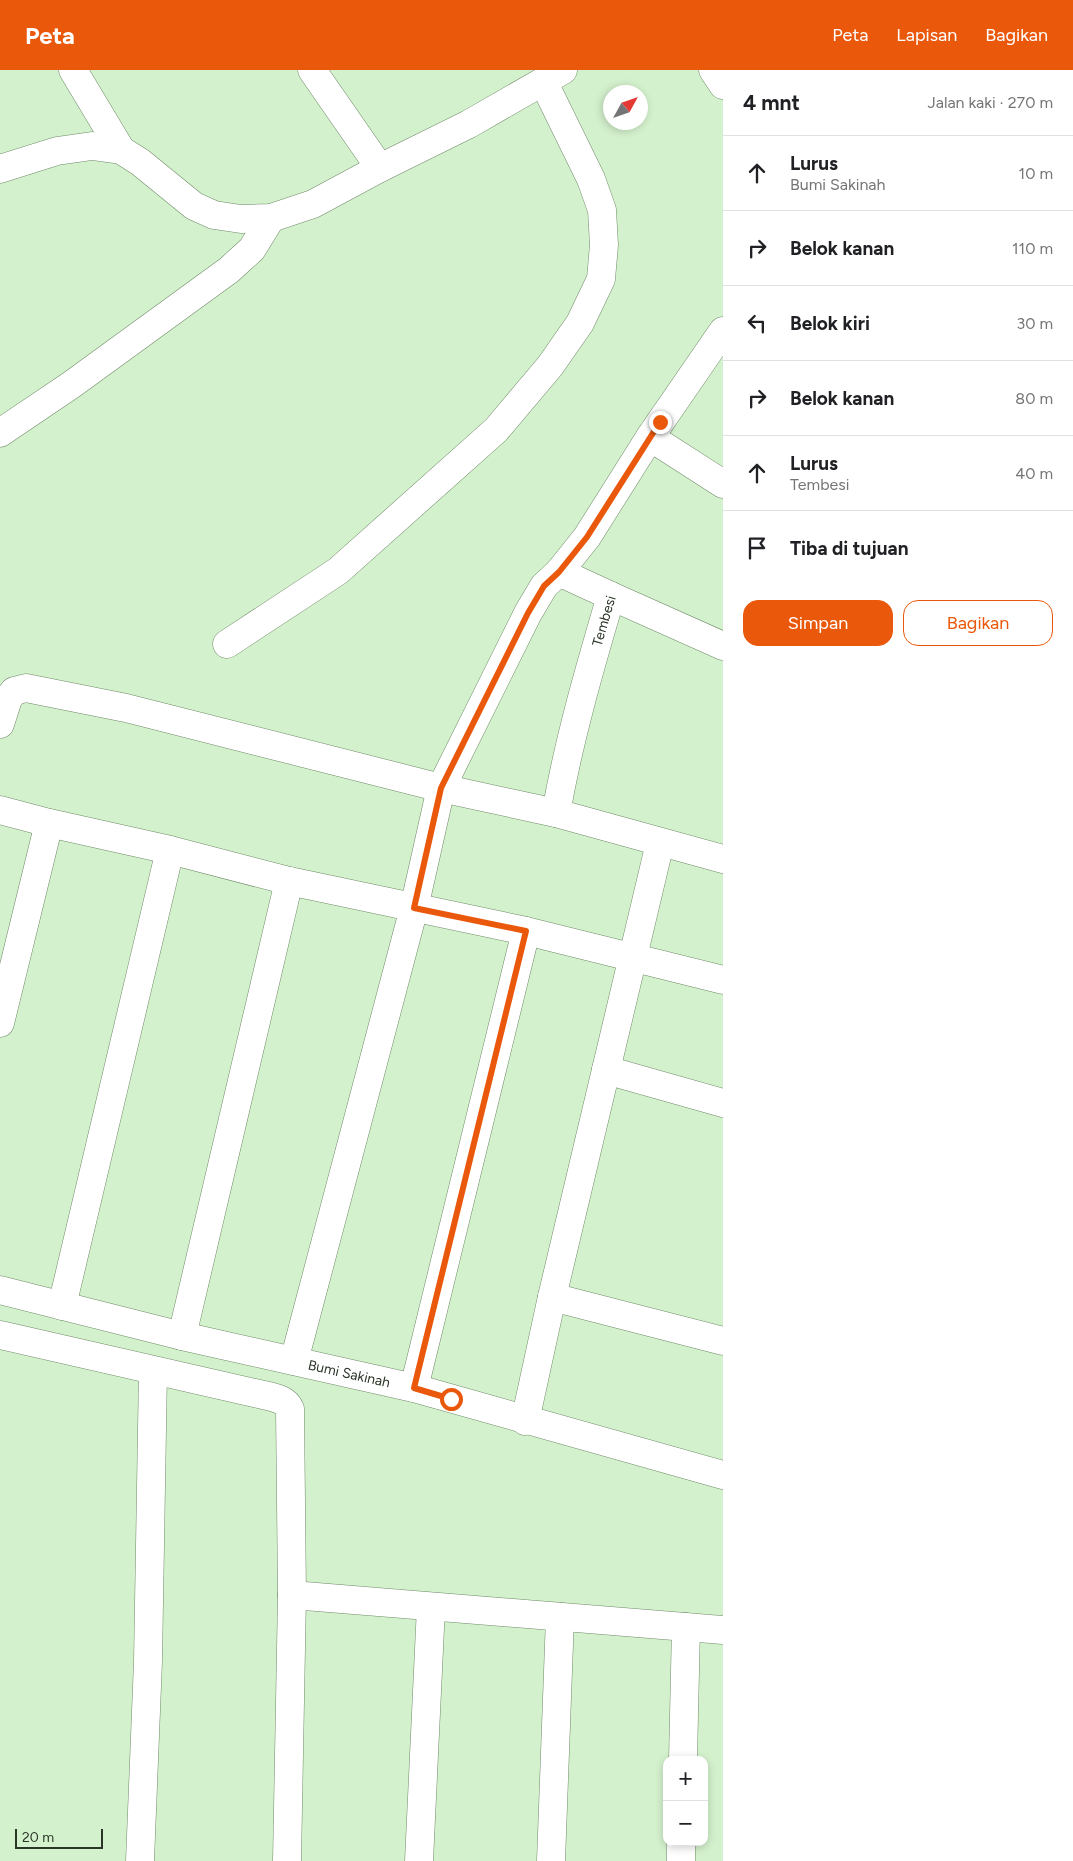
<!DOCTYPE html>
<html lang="id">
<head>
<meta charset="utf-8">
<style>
	body { margin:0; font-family:Figtree,sans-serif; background:#f6f6f6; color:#202124 }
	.controls { position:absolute; right:15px; bottom:15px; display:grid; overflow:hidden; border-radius:10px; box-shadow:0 2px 8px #0003 }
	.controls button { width:45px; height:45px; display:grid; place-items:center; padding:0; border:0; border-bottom:1px solid #e0e0e0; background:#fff; color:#202124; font:25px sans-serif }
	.compass { position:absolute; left:603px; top:15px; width:45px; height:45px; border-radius:50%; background:#fff; box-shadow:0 2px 8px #0003; rotate:50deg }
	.scale { position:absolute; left:15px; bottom:12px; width:88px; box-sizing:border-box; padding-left:5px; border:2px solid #2a3527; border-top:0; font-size:14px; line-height:18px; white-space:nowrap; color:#2a3527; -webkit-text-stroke:4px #d4f1cd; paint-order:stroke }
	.stop { position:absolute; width:15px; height:15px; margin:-11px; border:4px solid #ea580c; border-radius:50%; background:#fff }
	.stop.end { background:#ea580c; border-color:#fff; box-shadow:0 1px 5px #0008 }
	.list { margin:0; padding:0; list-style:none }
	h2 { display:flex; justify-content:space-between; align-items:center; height:65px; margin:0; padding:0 20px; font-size:21px }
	h2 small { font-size:16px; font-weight:400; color:#757577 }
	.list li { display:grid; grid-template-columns:32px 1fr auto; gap:15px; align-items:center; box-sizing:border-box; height:75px; padding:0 20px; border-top:1px solid #e0e0e0 }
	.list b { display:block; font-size:19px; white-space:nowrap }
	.list p { margin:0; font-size:16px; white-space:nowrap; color:#757577 }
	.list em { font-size:16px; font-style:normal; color:#757577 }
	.actions { display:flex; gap:10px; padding:15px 20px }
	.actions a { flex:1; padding:11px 0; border:1px solid #ea580c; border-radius:15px; text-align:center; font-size:18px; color:#ea580c }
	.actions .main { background:#ea580c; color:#fff }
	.icon { flex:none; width:28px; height:28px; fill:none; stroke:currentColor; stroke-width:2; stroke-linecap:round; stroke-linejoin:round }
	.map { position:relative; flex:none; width:723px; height:1791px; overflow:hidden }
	header { display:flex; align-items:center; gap:30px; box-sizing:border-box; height:70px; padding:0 25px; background:#ea580c; color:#fff }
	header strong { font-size:24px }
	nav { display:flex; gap:28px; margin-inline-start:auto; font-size:18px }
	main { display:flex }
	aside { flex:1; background:#fff }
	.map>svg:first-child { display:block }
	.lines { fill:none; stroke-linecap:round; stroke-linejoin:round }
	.minor-casing { stroke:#708a69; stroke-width:29 }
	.minor { stroke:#fff; stroke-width:28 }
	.route { stroke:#ea580c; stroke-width:6 }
	.labels { text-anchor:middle; stroke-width:5; stroke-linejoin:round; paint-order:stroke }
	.street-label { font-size:14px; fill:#2a3527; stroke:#d4f1cd }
</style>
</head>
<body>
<header>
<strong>Peta</strong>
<nav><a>Peta</a><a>Lapisan</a><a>Bagikan</a></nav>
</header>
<main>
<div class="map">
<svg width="723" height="1791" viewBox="0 0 723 1791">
	<rect width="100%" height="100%" fill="#d4f1cd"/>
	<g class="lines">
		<defs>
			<g id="minor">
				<path d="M73 0 121 80"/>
				<path d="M312 0 380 98"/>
				<path d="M713 0 723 15"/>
				<path d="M0 99 57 81 92 76 121 80 140 92 194 136 214 145 241 149 271 148 313 134 380 98 469 54 563 0"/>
				<path d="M0 363 71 315 229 200 252 179 271 148"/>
				<path d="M650 367 723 414"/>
				<path d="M611 526 723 576"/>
				<path d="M227 574 338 501 496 360 550 296 580 253 601 209 604 175 602 140 591 109 544 13"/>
				<path d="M0 654 8 629 14 621 26 618 126 638 441 718 556 743 723 789"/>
				<path d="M0 740 49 753 170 780 289 811 526 861 723 910"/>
				<path id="s1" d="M556 743C569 669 590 597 611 526L559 502 587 467 650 367 723 261"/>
				<path d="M0 953 49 753"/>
				<path d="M606 1000 723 1033"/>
				<path id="s2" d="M0 1220 182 1266 414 1318 723 1405"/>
				<path d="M552 1227 723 1271"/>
				<path d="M62 1236 170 780"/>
				<path d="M0 1265 268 1326C277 1328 286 1330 290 1339L292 1525"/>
				<path d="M182 1266 289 811"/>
				<path d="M294 1291 414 838 441 718 528 543 544 516 559 502"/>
				<path d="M414 1318 526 861"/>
				<path d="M525 1351 552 1227 660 773"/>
				<path d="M683 1690 686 1557"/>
				<path d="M140 1791 148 1591 153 1301"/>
				<path d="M287 1791 292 1525 723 1560"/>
				<path d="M419 1791 431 1537"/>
				<path d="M551 1791 560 1547"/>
				<path d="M681 1791V1772"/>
			</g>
		</defs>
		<use href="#minor" class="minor-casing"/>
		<use href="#minor" class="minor"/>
	</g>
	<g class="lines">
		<path class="route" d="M451 1329 414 1318 526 861 414 838 441 718 528 543 544 516 559 502 587 467 660 352"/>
	</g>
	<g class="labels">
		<g class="street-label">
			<text dy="5" stroke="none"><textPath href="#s1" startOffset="198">Tembesi</textPath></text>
			<text dy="5" stroke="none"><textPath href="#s2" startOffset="359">Bumi Sakinah</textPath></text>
		</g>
	</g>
</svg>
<div class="controls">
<button>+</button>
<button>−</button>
</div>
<svg class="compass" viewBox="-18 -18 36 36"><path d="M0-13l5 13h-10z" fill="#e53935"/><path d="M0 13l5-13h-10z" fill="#757577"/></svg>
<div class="scale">20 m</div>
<div class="stop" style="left:451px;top:1329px"></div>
<div class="stop end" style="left:660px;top:352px"></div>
</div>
<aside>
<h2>4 mnt<small>Jalan kaki · 270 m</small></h2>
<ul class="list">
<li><svg class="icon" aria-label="ahead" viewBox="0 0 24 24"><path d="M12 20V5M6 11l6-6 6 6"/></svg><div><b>Lurus</b><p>Bumi Sakinah</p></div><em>10 m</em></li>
<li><svg class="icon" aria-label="right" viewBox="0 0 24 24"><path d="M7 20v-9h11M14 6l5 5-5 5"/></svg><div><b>Belok kanan</b></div><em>110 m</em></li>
<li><svg class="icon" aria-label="left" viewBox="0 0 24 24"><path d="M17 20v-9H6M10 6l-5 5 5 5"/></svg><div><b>Belok kiri</b></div><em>30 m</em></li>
<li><svg class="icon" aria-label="right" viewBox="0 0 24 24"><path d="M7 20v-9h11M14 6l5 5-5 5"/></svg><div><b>Belok kanan</b></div><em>80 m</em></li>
<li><svg class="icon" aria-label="ahead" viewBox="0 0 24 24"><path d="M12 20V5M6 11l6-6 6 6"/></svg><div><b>Lurus</b><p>Tembesi</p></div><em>40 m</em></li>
<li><svg class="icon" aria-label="arrive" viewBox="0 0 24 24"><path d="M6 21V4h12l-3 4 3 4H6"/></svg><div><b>Tiba di tujuan</b></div></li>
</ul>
<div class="actions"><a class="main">Simpan</a><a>Bagikan</a></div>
</aside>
</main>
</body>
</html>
